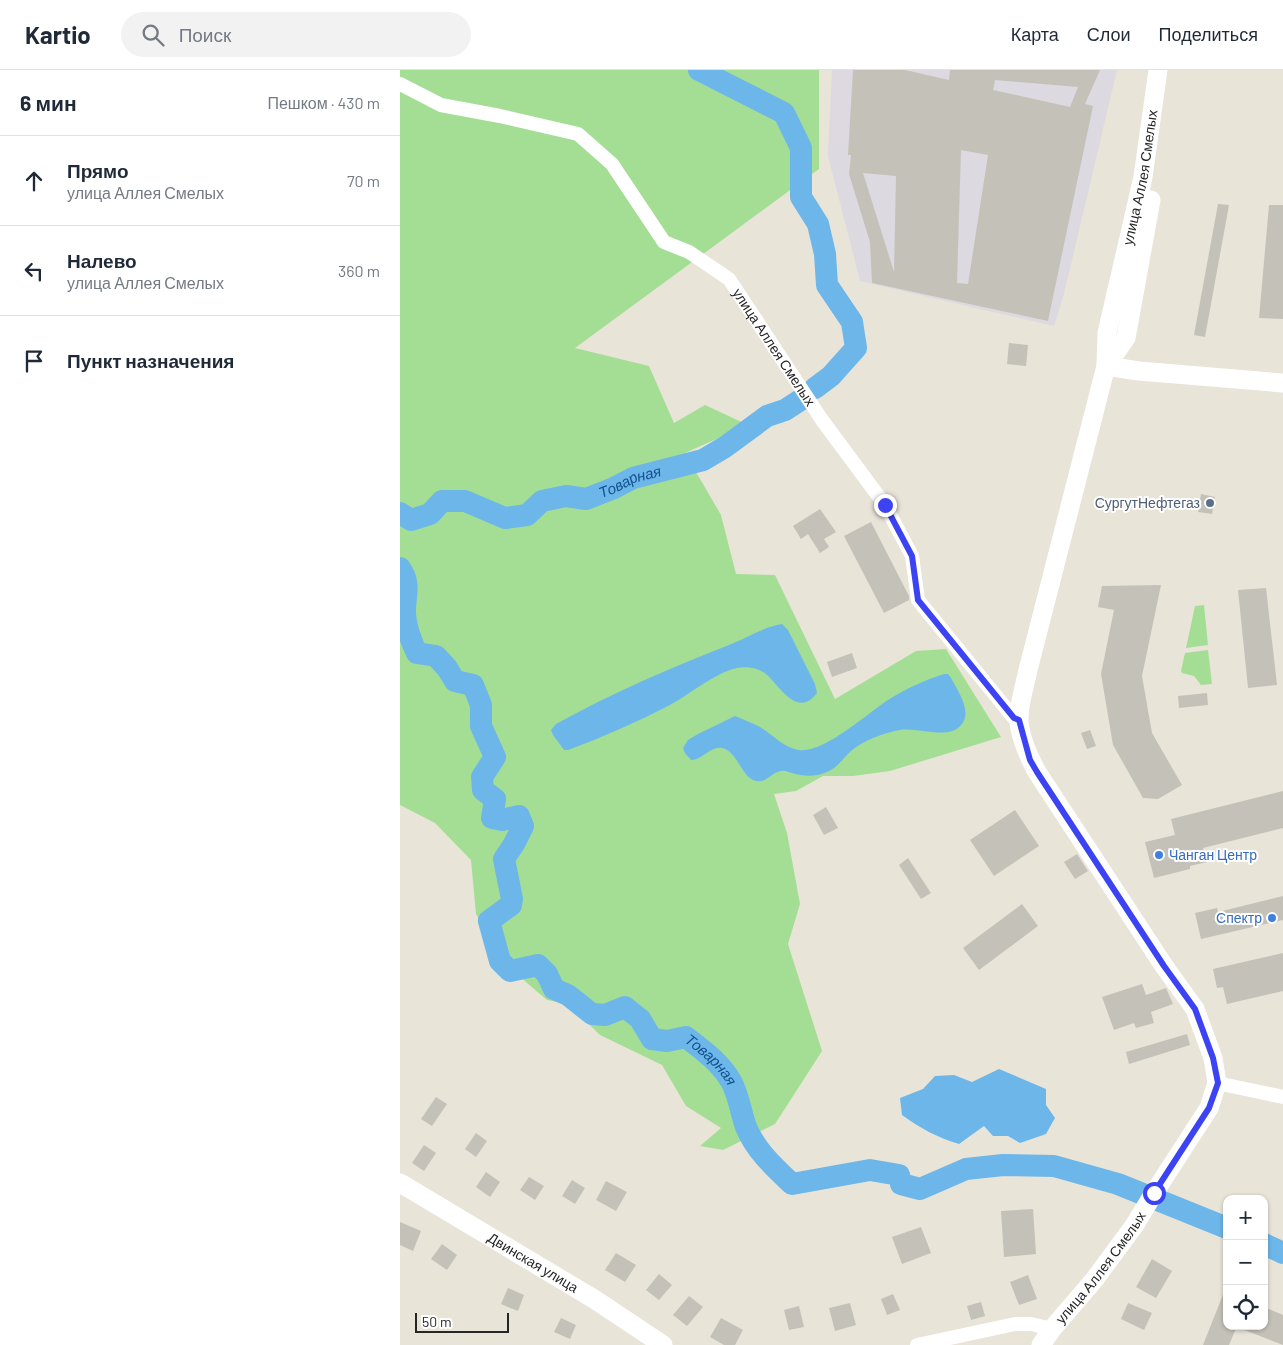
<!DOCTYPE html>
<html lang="ru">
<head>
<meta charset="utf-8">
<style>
	body { margin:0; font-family:Barlow,sans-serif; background:#f2f2f3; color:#1f2937 }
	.controls { position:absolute; right:15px; bottom:15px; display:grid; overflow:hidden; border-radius:10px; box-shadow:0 1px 4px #0004 }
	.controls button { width:45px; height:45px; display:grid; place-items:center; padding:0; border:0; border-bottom:1px solid #e0e1e3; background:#fff; color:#1f2937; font:25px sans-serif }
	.scale { position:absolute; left:15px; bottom:12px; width:94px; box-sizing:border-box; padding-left:5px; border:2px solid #262626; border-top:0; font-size:14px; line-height:18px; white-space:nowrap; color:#262626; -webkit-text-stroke:4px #fff; paint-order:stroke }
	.stop { position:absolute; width:15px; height:15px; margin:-11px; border:4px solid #3c43f2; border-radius:50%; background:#fff }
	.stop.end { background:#3c43f2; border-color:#fff; box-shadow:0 1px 5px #0008 }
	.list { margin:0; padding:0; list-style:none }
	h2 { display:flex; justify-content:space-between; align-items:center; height:65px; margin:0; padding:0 20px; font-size:21px }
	h2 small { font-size:16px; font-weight:400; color:#747a83 }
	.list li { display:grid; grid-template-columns:32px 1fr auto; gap:15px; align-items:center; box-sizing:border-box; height:90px; padding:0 20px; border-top:1px solid #e0e1e3 }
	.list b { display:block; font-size:19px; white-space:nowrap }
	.list p { margin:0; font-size:16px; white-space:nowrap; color:#747a83 }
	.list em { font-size:16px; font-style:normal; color:#747a83 }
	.icon { flex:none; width:28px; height:28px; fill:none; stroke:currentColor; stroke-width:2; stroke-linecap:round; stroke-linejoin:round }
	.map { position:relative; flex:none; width:883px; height:1275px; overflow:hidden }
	header { display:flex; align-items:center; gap:30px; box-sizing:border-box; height:70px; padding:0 25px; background:#fff; border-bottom:1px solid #e0e1e3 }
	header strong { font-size:24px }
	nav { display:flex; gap:28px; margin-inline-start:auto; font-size:18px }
	.search { width:350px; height:45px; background:#f2f2f3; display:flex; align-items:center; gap:12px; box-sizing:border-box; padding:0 18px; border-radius:28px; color:#747a83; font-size:19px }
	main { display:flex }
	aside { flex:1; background:#fff }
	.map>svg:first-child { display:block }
	.industrial { fill:#dcd9e1 }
	.green { fill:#a4de95 }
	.water { fill:#6db6e9 }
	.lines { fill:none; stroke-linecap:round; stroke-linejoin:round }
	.river { stroke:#6db6e9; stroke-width:22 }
	.building { fill:#c4c1b8; fill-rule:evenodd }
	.street { stroke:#fff; stroke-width:14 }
	.secondary { stroke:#fff; stroke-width:19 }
	.route { stroke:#3c43f2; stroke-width:6 }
	.service-dot { fill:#5c6f8a; stroke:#fff; stroke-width:2 }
	.shop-dot { fill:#3f7fe0; stroke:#fff; stroke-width:2 }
	.labels { text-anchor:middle; stroke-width:4; stroke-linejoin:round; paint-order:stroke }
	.street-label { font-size:14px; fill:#262626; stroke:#fff }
	.service-label { font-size:14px; fill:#4e5e75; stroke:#fff; text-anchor:end }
	.shop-label { font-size:14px; fill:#366cbe; stroke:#fff; text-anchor:start }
	.water-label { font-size:15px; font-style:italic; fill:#12518f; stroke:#fff }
</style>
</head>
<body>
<header>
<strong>Kartio</strong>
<div class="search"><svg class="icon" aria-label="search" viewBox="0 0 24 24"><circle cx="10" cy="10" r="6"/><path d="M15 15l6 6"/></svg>Поиск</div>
<nav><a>Карта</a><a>Слои</a><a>Поделиться</a></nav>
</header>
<main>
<aside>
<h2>6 мин<small>Пешком · 430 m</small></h2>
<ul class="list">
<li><svg class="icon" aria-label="ahead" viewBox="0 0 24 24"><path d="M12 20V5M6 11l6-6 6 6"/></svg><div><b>Прямо</b><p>улица Аллея Смелых</p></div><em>70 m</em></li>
<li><svg class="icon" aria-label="left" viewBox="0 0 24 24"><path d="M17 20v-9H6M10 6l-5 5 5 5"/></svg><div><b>Налево</b><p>улица Аллея Смелых</p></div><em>360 m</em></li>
<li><svg class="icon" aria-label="arrive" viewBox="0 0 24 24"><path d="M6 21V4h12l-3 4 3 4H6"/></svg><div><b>Пункт назначения</b></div></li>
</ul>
</aside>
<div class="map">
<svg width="883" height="1275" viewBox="0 0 883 1275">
	<rect width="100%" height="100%" fill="#e9e4d8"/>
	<path class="industrial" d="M432 0H717L664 224 654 256 460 211 428 86Z"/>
	<g class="green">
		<path d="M0 0H419V99L175 278 249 296 274 353 305 335 348 355 285 383 321 445 336 504 375 505 435 629 516 581 546 579 601 667 490 701 453 706H423L396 721 374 724 387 763 400 834 388 874 422 981 375 1054 323 1080 300 1076 321 1058 286 1036 262 995 200 965 168 934 147 930 127 913 102 888 76 844 71 790 35 753 0 735Z"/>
		<path d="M804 535 808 575 786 578 795 536Z"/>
		<path d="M808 580 812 614 801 615 794 606 782 603 781 601 785 583Z"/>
	</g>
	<g class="water">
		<path d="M382 554 388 560 415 614 417 623C397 649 380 616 366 604 359 598 346 596 337 598 315 603 290 624 270 635 237 652 203 667 168 680H164L153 665 151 660 156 654C212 623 270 598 329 575 347 568 363 557 382 554Z"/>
		<path d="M544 604H548L551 608C558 621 572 641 562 654 549 671 519 657 500 660 484 663 464 670 451 681 444 687 438 697 429 701 416 707 405 707 392 703 387 702 386 700 381 701 373 702 368 710 361 711 342 714 339 681 322 678 310 676 303 690 291 690L285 683 283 678 288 670 298 664 335 646C343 649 352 653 360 657 372 664 384 678 399 680 423 684 468 643 488 630 505 619 525 610 544 604Z"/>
		<path d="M599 999 646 1019V1035L655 1048 646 1064 620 1073 608 1066H593L584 1056 559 1074C538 1068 520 1058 502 1045L500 1028 523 1019 535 1006 554 1005 572 1012Z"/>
	</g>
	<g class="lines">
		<g class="river">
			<path d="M299 0 384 43 401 78V127L418 154 425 184 427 215 452 252 456 278 431 306 415 318"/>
			<path id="s1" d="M0 443 11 450 30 444 42 431H65L105 448 127 445 142 431 166 426 186 429 214 418 233 408 303 390 325 377 367 346 385 340 402 329"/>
			<path id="s2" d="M0 498C12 515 4 526 5 544 6 558 11 571 17 583L36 586 47 598 55 611 73 615 81 635V656L95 687 82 707 83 720 95 729 92 748 102 750 119 746 123 756 114 774 104 789 112 829 111 835 89 851 100 891 110 901 138 895 147 904 154 919 168 925 192 944 205 945 225 937 240 949 252 969 267 971 286 967C303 980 322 994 332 1013 339 1027 341 1043 346 1057 356 1081 374 1097 392 1114L470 1100 499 1105 501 1114 520 1119 566 1099 603 1095 654 1096 718 1114 827 1158"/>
			<path d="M864 1174 883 1183"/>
		</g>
	</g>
	<g class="building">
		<path d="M453 0H505L549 10 550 0H700L685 34 693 36 648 251 472 213 470 172 449 104 451 85H448ZM595 10 678 17 670 37 593 20ZM561 80 588 85 568 214 557 213ZM463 103 496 106 494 202Z"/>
		<path d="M818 134 829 135 805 267 794 265Z"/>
		<path d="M869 135H883V249L859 248Z"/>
		<path d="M609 273 628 275 626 296 607 294Z"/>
		<path d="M801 424 815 427 812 444 798 442Z"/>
		<path d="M420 439 436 462 424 469 429 477 420 483 408 464 401 469 393 456Z"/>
		<path d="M471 452 509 526V530L484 543 444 466Z"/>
		<path d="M761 515 742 606 752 663 782 715 758 729 743 728 713 675 701 604 714 540 698 537 702 516Z"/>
		<path d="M866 518 877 615 848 618 838 520Z"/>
		<path d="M452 583 457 598 432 607 427 592Z"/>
		<path d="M807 623 808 635 779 638 778 626Z"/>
		<path d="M690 660 696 676 687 679 681 663Z"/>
		<path d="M883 721V758L803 778 807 792 790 796V799L754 808 745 772 775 765 771 749Z"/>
		<path d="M426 737 438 758 424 765 413 745Z"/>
		<path d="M615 740 639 776 594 806 570 770Z"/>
		<path d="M677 784 688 801 675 809 664 792Z"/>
		<path d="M508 788 531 823 521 829 499 795Z"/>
		<path d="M883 826V850L801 869 795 843 817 838 818 842Z"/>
		<path d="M622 834 638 856 579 900 563 878Z"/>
		<path d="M883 883V921L827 934 823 917 817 918 813 899Z"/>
		<path d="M742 914 746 925 766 918 773 934 751 942 754 953 736 958 734 953 714 960 702 927Z"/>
		<path d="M787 964 790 975 729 994 726 982Z"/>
		<path d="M36 1027 47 1034 32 1056 21 1049Z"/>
		<path d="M76 1063 87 1071 76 1087 65 1079Z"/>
		<path d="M24 1075 36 1083 24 1101 12 1093Z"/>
		<path d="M86 1102 100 1112 90 1127 76 1117Z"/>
		<path d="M129 1107 144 1116 135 1130 120 1120Z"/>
		<path d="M172 1110 185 1118 175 1134 162 1126Z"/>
		<path d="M206 1111 227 1122 216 1141 196 1130Z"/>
		<path d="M633 1139 636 1184 604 1187 601 1141Z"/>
		<path d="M0 1152 21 1161 13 1181 0 1175Z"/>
		<path d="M521 1157 531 1183 502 1194 492 1167Z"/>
		<path d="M42 1174 57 1185 47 1200 31 1189Z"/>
		<path d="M216 1183 236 1195 225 1212 205 1200Z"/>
		<path d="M752 1189 772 1201 756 1228 736 1217Z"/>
		<path d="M259 1204 272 1215 259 1230 246 1220Z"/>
		<path d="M628 1205 637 1229 619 1235 610 1212Z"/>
		<path d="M826 1217 827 1256H837L829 1275H803Z"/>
		<path d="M108 1218 124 1225 118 1241 101 1234Z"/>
		<path d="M493 1224 500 1240 487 1245 481 1229Z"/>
		<path d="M289 1226 303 1237 287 1256 273 1245Z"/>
		<path d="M581 1232 585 1246 571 1250 567 1236Z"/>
		<path d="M450 1233 456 1255 435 1261 429 1238Z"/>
		<path d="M728 1233 752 1243 744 1260 721 1249Z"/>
		<path d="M399 1236 404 1257 389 1260 384 1240Z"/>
		<path d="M864 1237 883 1245V1275L837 1257 864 1256Z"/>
		<path d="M161 1248 176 1255 170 1269 154 1262Z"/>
		<path d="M321 1248 343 1260 335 1275H324L310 1267Z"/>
	</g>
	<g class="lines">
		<g class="street">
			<path id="s3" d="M0 14 41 35 100 46 178 64 212 94 264 172 289 182 329 209 422 350 485 435 512 486 518 530 614 648 619 650"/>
			<path d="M817 1013 883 1027"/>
			<path d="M517 1275 615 1254H631L652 1259"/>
		</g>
		<g class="secondary">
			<path d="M706 296 726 268 751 130"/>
			<path d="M706 296 739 301 883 313"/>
			<path id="s4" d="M0 1113 194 1229 263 1275"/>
			<path id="s5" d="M641 1275 652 1259 694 1210 734 1156 754 1123 809 1038 817 1013 813 988 795 939 764 896 637 702C629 687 620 668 619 651 618 636 625 615 628 600L706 296 707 263 743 107 758 0"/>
		</g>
	</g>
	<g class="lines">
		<path class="route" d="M485 435 512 486 518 530 614 648 619 650 630 690 637 702 764 896 795 939 813 988 818 1013 809 1038 754 1123"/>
	</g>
	<circle class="service-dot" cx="810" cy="433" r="5"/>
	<g class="shop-dot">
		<circle cx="759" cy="785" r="5"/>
		<circle cx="872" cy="848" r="5"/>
	</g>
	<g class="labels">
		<g class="street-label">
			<text dy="5" stroke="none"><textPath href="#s5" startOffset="1292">улица Аллея Смелых</textPath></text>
			<text dy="5" stroke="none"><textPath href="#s3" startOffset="482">улица Аллея Смелых</textPath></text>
			<text dy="5" stroke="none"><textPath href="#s4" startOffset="155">Двинская улица</textPath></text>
			<text dy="5" stroke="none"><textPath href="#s5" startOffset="98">улица Аллея Смелых</textPath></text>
		</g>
		<g class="service-label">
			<text x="800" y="438">СургутНефтегаз</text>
		</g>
		<g class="shop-label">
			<text x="769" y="790">Чанган Центр</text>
			<text x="862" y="853" text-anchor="end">Спектр</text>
		</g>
		<g class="water-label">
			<text dy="5" stroke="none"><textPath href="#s1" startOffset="252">Товарная</textPath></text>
			<text dy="5" stroke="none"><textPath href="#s2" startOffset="761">Товарная</textPath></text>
		</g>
	</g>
</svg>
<div class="controls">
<button>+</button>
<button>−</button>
<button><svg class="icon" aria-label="locate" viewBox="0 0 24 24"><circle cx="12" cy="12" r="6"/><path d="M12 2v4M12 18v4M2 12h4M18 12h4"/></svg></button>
</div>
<div class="scale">50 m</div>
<div class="stop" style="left:754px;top:1123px"></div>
<div class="stop end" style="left:485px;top:435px"></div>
</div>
</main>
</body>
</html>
